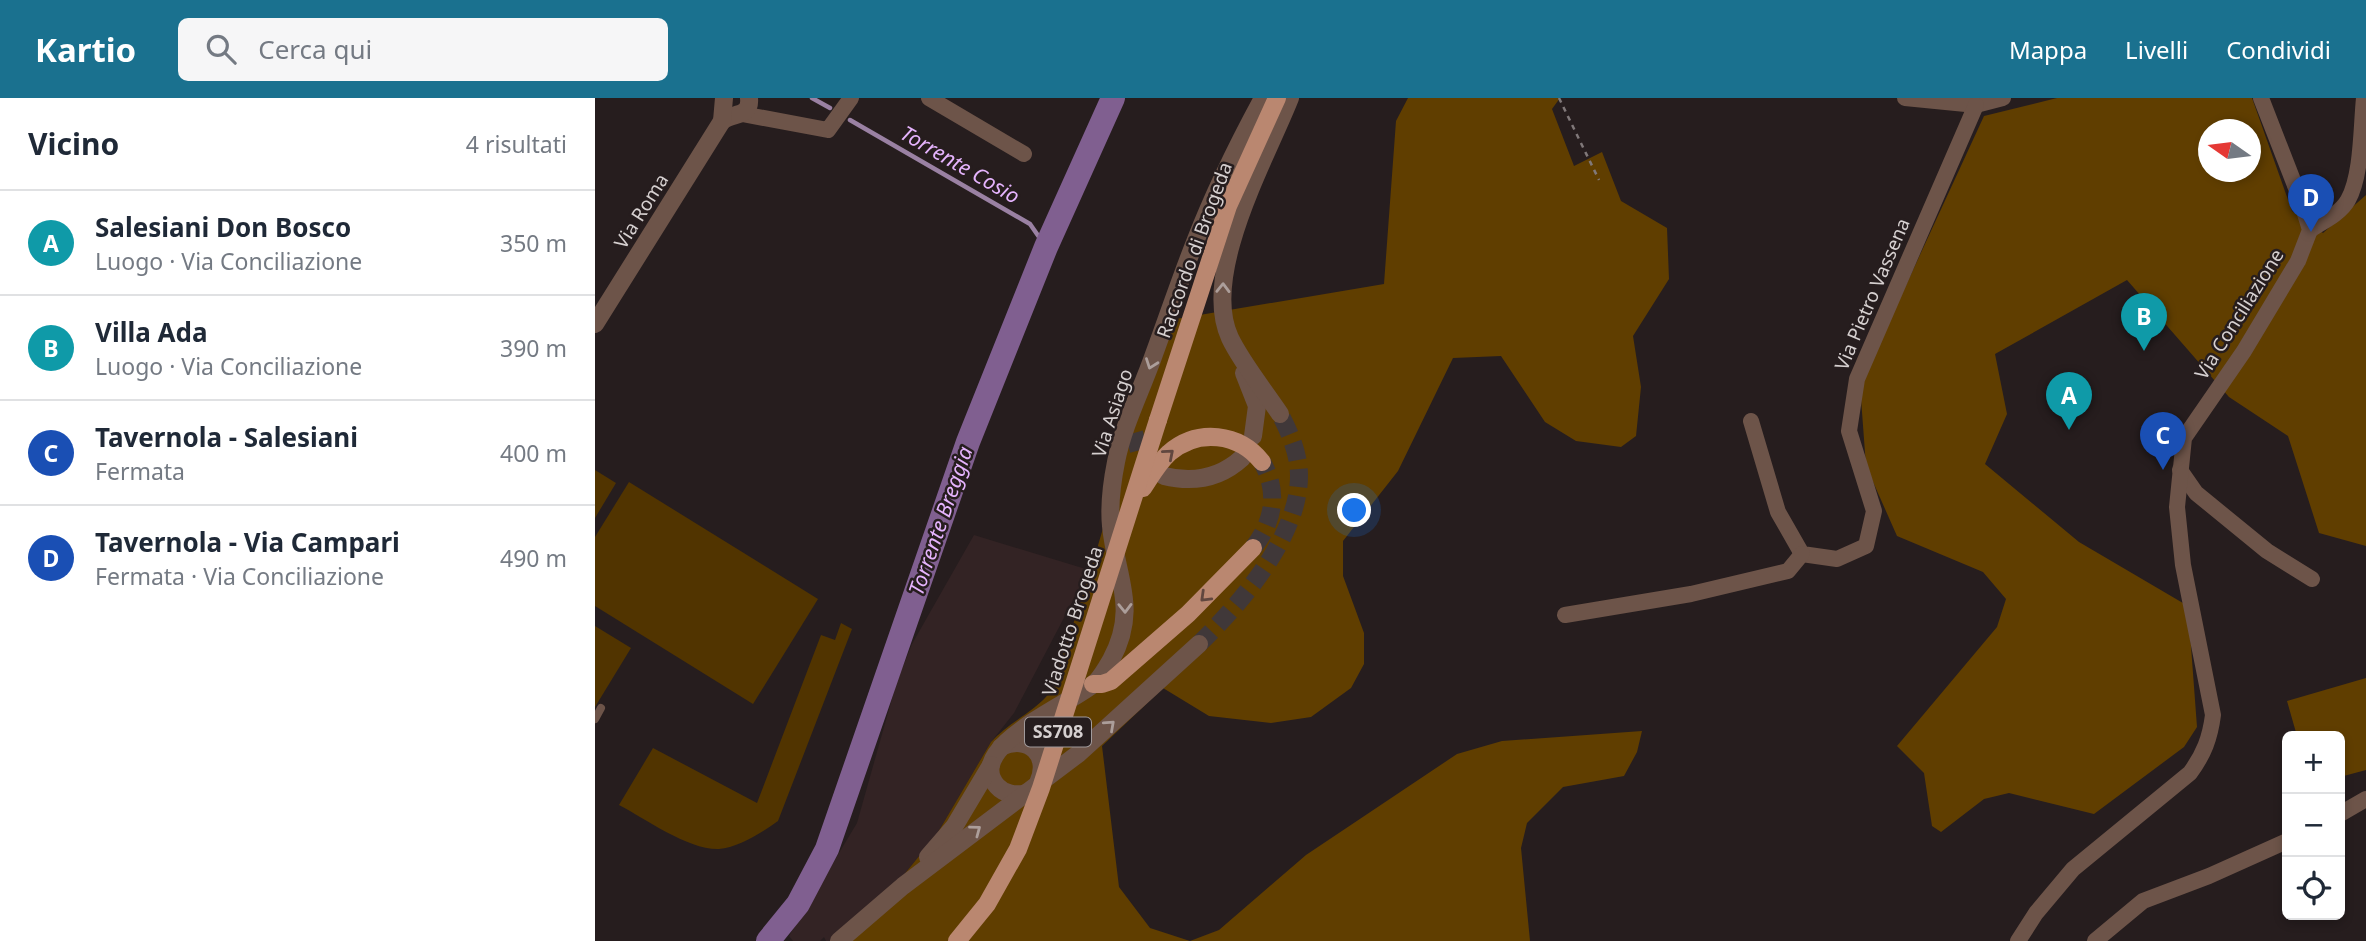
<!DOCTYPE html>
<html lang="it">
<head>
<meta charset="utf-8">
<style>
	body { margin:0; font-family:"Noto Sans",sans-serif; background:#f6f6f7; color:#1f2937 }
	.controls { position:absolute; right:21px; bottom:21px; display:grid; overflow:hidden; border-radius:10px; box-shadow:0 4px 10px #0003 }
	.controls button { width:63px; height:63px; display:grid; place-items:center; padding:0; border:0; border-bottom:2px solid #e0e1e3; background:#fff; color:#1f2937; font:35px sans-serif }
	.compass { position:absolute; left:1603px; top:21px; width:63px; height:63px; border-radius:50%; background:#fff; box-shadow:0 4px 10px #0003; rotate:284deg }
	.you { position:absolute; left:760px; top:413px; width:24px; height:24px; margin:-18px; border:5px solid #fff; border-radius:50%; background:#1a73e8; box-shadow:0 0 0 10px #1a73e833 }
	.badge { display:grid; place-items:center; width:46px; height:46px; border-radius:50%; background:#1a718f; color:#fff; font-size:23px; font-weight:700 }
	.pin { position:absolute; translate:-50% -58px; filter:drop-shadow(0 2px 4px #0008) }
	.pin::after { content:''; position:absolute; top:37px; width:24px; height:21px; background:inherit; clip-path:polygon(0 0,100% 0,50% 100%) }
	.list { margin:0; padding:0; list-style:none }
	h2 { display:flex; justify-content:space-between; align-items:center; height:91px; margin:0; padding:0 28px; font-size:30px }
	h2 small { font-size:23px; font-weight:400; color:#747a83 }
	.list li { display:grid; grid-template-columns:46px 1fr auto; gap:21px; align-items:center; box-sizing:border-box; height:105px; padding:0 28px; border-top:2px solid #e0e1e3 }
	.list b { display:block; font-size:26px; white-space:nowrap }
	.list p { margin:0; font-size:23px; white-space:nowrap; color:#747a83 }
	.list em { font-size:23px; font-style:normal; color:#747a83 }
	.icon { flex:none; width:38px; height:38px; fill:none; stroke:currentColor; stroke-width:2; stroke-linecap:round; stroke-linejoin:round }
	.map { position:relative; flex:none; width:1771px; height:843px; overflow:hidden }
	header { display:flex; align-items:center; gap:42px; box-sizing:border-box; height:98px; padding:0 35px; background:#1a718f; color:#fff }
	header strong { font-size:33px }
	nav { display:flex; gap:38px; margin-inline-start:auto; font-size:24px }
	.search { width:490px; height:63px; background:#f6f6f7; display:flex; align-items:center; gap:18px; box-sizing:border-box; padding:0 24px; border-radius:10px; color:#747a83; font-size:26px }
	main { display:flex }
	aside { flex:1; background:#fff }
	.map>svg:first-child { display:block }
	.built { fill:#332324 }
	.green { fill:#513400 }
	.forest { fill:#603e00; fill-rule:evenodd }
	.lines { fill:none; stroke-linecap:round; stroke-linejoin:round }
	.stream { stroke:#9a81a3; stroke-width:4.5 }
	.river { stroke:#805f90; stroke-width:24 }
	.tertiary-tunnel { stroke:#403839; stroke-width:18; stroke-dasharray:18 9; stroke-linecap:butt }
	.primary-tunnel { stroke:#403839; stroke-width:18; stroke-dasharray:18 9; stroke-linecap:butt }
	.path { stroke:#807879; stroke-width:2.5; stroke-dasharray:5 5; stroke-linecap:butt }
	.service { stroke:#6d5449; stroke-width:8 }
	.minor { stroke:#6d5449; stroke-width:16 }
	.tertiary { stroke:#6d5449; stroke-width:18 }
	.primary { stroke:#ba8770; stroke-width:18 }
	.primary-bridge { stroke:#ba8770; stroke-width:18 }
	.oneway { stroke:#ac9e9a }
	.oneway2 { stroke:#61473f }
	.labels { text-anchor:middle; stroke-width:5; stroke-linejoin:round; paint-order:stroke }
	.shield { fill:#261d1e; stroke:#a19a9b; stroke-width:2 }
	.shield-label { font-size:18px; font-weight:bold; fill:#d6d0d0 }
	.street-label { font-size:19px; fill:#d6d0d0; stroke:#261d1e }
	.water-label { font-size:21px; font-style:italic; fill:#e5b3fd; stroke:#261d1e }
</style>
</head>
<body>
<header>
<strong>Kartio</strong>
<div class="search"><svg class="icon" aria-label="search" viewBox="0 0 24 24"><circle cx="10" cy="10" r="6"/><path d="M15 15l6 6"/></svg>Cerca qui</div>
<nav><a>Mappa</a><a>Livelli</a><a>Condividi</a></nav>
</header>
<main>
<aside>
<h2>Vicino<small>4 risultati</small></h2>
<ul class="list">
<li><span class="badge" style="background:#0f9aa8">A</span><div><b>Salesiani Don Bosco</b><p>Luogo · Via Conciliazione</p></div><em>350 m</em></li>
<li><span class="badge" style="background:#0f9aa8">B</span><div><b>Villa Ada</b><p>Luogo · Via Conciliazione</p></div><em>390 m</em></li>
<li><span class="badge" style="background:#1a4fb4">C</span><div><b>Tavernola - Salesiani</b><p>Fermata</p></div><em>400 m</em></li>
<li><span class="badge" style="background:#1a4fb4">D</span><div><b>Tavernola - Via Campari</b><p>Fermata · Via Conciliazione</p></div><em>490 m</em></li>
</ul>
</aside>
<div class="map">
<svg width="1771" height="843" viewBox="0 0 1771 843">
	<rect width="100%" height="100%" fill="#261d1e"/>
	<path class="built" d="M379 437 494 472 419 615 396 644 342 736 299 789 236 843H231L229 839 225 843H198L194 838 262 725 302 583 317 546Z"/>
	<g class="green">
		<path d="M0 372 21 385 0 420Z"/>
		<path d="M34 384 223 501 158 606 0 508V439Z"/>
		<path d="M246 525 257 531 183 723C168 734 143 750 124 751 93 752 51 721 24 707L58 650 162 705 226 537 240 542Z"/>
		<path d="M0 528 36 550 0 609Z"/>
	</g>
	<g class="forest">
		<path d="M813 0H965L957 11 979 68 1007 54 1026 103 1072 130 1074 181 1038 238 1046 289 1041 338 1026 349 981 343 950 324 906 258 858 260 803 373 748 443V478L769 535V566L756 590 716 619 676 625 614 618 568 590 507 648 524 789 555 830 595 843 624 832 711 757 862 656 907 643 1047 633 1042 654 1029 678 968 689 932 725 926 750 935 843H236L299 789 342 736 396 644C414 624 440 614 456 593L494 478 569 223 789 186 801 23Z"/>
		<path d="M1462 0H1657L1697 113 1728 135 1771 97V448L1724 435 1693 338 1634 299 1532 182 1400 256 1412 316 1390 366 1484 444 1593 508 1602 629 1589 649 1499 716 1414 695 1389 701 1346 734 1337 728 1329 675 1302 648 1402 529 1411 501 1388 474 1302 438 1271 368 1265 287 1389 18ZM1614 32H1656V74H1614Z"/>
		<path d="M1771 580V672L1745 679V638H1702L1692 603Z"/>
	</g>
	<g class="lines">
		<g class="stream">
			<path d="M217 0 235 10"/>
			<path d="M255 22 435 126 451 149"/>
		</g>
		<path class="river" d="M173 843 203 806 232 751 373 344 451 149 518 0"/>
		<g class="tertiary-tunnel">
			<path d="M539 335 546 360 557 371"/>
			<path d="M604 546C645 506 704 439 704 378 704 356 695 335 685 316"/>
		</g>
		<path class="primary-tunnel" d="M658 450C679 423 684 394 667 364"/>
		<path class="path" d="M964 0 1004 82"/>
		<path class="service" d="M0 621 6 610"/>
		<g class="minor">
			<path d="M334 0 429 56"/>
			<path d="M1310 0 1381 7 1408 0"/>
			<path d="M147 16 233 32 256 0"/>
			<path d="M1715 132C1727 124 1745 116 1753 102 1767 77 1766 29 1769 0"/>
			<path d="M1156 323 1183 414 1207 456 1242 461 1271 448 1279 413 1254 333 1262 281 1381 7"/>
			<path d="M1585 372 1601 395 1672 453 1717 481"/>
			<path d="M970 517 1096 496 1193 473 1207 456"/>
			<path d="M1745 716 1771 701"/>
			<path d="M1423 843 1441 815 1478 771 1595 675C1609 656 1615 640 1618 617L1588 467 1582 409 1589 340 1649 253 1703 163 1715 132 1706 103 1666 0"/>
			<path d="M1500 843 1548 803 1614 778 1692 743"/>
		</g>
		<g class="tertiary">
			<path d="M127 23C138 14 156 20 154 0"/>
			<path d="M0 226 127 23 129 0"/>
			<path d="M649 275 662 308 658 338"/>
			<path d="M685 316C669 292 647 265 635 240 605 176 671 61 695 0"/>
			<path d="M569 378C598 385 624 381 647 360"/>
			<path d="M406 649C433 636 456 657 443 685"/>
			<path d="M431 695C421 698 409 696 402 688 367 649 480 604 501 584 507 578 512 569 516 562 544 510 521 480 516 428 514 407 517 384 521 364 528 328 546 293 558 259 572 221 585 182 600 144 619 95 643 46 668 0"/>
			<path d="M333 759 359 729 396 667"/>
			<path d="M244 843 308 788 483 656 604 546"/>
		</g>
		<g class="primary">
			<path d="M563 322 633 108 682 0"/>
			<path d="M498 586H507L516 583 593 516 658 450"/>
		</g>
		<g class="primary-bridge">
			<path d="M548 390C556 378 563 365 574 355 603 330 644 335 667 364"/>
			<path d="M362 843 392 806 423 751 446 690 563 322"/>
		</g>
	</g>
	<defs><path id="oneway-chevron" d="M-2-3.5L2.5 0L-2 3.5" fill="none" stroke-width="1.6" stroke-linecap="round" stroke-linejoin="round" transform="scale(1.75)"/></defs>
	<g class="oneway">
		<use href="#oneway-chevron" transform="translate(628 190) rotate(-89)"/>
		<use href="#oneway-chevron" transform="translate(556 266) rotate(110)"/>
		<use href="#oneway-chevron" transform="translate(530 510) rotate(89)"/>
		<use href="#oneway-chevron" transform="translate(515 627) rotate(-42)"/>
		<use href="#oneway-chevron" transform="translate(381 732) rotate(-37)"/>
	</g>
	<g class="oneway2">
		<use href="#oneway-chevron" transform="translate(574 356) rotate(-41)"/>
		<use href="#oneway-chevron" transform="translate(610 499) rotate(136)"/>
	</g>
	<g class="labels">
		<rect class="shield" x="430" y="619.5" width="66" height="29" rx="5"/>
		<g class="shield-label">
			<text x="463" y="640">SS708</text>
		</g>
		<g class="street-label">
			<text transform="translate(46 113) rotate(-58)" y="7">Via Roma</text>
			<text transform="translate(599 152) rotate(-70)" y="7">Raccordo di Brogeda</text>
			<text transform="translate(1277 196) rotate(-67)" y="7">Via Pietro Vassena</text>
			<text transform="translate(1644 216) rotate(-58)" y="7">Via Conciliazione</text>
			<text transform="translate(517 315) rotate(-72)" y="7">Via Asiago</text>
			<text transform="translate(477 523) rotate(-72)" y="7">Viadotto Brogeda</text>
		</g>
		<g class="water-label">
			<text transform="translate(365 67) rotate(30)" y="7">Torrente Cosio</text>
			<text transform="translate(346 423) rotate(-71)" y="7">Torrente Breggia</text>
		</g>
	</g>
</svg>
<div class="controls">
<button>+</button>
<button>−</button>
<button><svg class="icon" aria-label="locate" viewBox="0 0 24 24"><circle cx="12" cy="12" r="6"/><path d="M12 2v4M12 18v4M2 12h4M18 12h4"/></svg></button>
</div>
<svg class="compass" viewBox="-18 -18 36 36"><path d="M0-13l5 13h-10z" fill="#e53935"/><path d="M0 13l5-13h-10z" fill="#747a83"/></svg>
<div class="you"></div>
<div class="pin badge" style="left:1474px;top:332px;background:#0f9aa8">A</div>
<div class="pin badge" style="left:1549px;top:253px;background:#0f9aa8">B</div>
<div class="pin badge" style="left:1568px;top:372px;background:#1a4fb4">C</div>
<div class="pin badge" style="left:1716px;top:134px;background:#1a4fb4">D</div>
</div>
</main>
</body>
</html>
